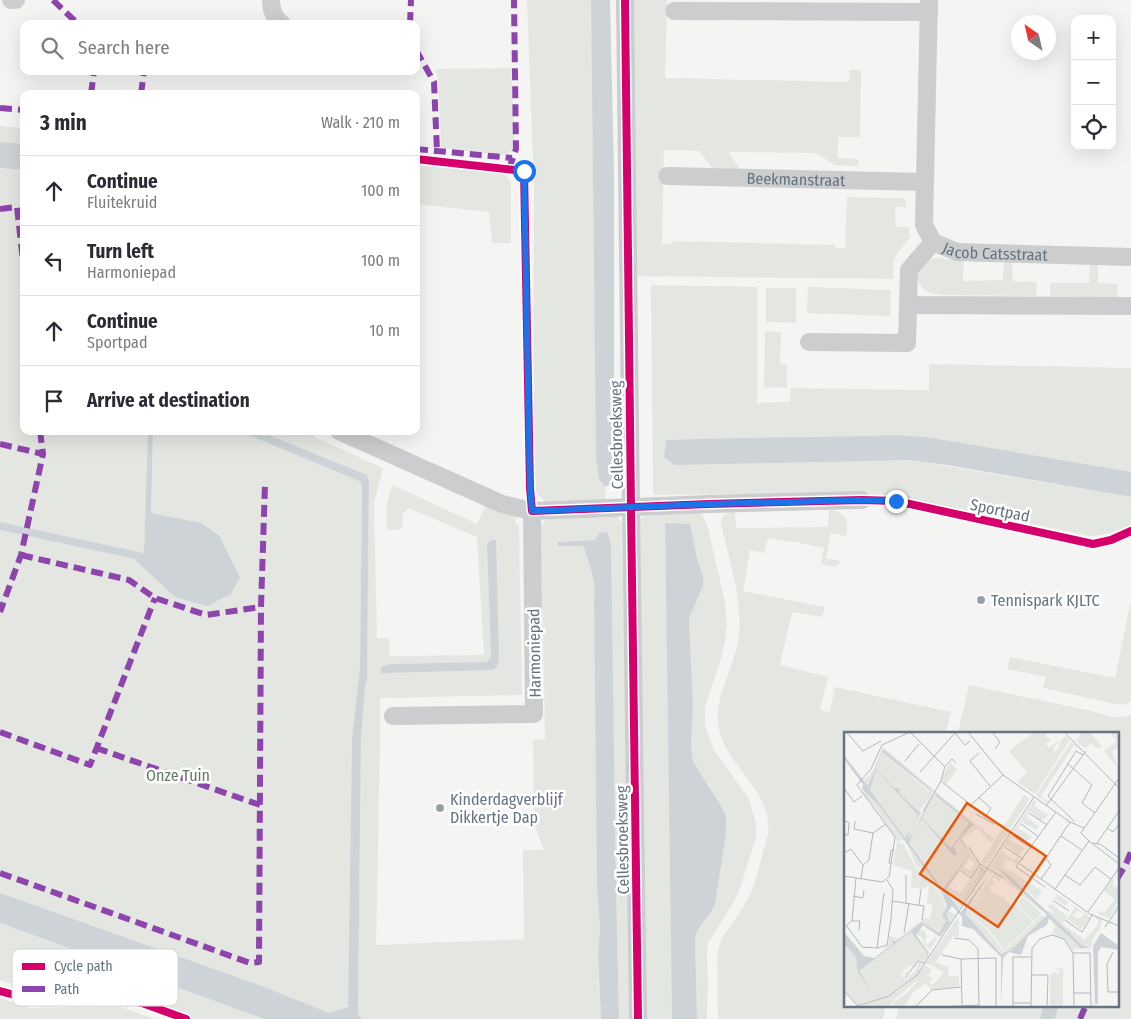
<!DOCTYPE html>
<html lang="en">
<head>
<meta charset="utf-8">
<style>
	body { margin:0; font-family:"Fira Sans Condensed",sans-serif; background:#f7f7f7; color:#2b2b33 }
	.controls { position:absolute; right:15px; top:15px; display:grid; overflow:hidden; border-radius:10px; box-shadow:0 5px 20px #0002 }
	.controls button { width:45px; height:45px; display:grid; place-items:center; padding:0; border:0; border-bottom:1px solid #e1e1e2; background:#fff; color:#2b2b33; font:25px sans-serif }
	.compass { position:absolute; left:1011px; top:15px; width:45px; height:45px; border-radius:50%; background:#fff; box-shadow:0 5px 20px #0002; rotate:326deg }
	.stop { position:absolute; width:15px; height:15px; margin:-11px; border:4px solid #1a73e8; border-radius:50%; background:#fff }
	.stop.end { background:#1a73e8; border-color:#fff; box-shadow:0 1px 5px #0008 }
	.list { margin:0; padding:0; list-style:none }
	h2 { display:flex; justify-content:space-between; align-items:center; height:65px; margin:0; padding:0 20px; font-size:21px }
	h2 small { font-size:16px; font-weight:400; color:#7c7c81 }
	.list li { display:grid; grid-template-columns:32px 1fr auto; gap:15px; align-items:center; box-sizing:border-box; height:70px; padding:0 20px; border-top:1px solid #e1e1e2 }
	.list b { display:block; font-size:19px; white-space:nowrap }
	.list p { margin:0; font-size:16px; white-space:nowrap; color:#7c7c81 }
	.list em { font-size:16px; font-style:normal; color:#7c7c81 }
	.icon { flex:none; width:28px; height:28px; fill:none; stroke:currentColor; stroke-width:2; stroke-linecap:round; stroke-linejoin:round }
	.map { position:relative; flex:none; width:1131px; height:1019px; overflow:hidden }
	.search { position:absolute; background:#fff; box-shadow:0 5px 20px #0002; left:20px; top:20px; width:400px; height:55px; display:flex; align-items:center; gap:12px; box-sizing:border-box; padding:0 18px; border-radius:10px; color:#7c7c81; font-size:19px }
	.panel { position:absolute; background:#fff; box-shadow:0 5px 20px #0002; left:20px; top:90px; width:400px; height:345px; border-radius:10px }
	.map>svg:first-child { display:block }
	.green { fill:#e4e7e1; fill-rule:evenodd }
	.water { fill:#cdd3d6 }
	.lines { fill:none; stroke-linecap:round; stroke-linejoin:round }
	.street { stroke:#cccdce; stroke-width:18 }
	.quiet { stroke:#8e44ad; stroke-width:6; stroke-dasharray:12 6; stroke-linecap:butt }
	.cycleway-casing { stroke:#fff; stroke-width:11 }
	.cycleway { stroke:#d6006c; stroke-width:8 }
	.route { stroke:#1a73e8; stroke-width:6 }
	.poi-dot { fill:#97a0aa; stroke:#fff; stroke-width:2 }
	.labels { text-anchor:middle; stroke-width:5; stroke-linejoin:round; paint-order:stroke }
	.street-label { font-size:16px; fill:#657382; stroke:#fff }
	.poi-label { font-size:16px; fill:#657382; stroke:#fff; text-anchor:start }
	.park-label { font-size:16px; fill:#667964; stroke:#fff }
	.inset-road { fill:none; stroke:#b2b8bf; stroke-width:1 }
	.view { fill:#e8590c; fill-opacity:0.15; stroke:#e8590c; stroke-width:2.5 }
	.inset-edge { fill:none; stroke:#657382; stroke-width:2.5 }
	.key { fill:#fff; stroke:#d1d5da; stroke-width:1 }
	.key-label { font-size:14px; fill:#657382 }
</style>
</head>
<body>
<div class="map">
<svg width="1131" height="1019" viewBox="0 0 1131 1019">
	<rect width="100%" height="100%" fill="#f4f4f3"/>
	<g class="green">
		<path d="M527 0H591L596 458 599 480 606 486 605 502H545L533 489 534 189Z"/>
		<path d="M632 0H667L665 78 849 82 850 70H861L860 137H838V158L858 159V166L835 165 816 153 730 152 729 153 740 169H713L700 152 698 151 664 150 662 244H672L673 241 835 245V248H845L847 197 902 198 906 200V207H895L896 227H909L910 237 897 254 893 262V279L634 276Z"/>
		<path d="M511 68 515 148 508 153 503 155 441 148 438 79 435 69Z"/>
		<path d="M0 126 24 128V144L0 142Z"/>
		<path d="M416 165 503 173 511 182V243H492L489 212 416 204Z"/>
		<path d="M0 168 24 170V431H148L144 553 0 522Z"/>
		<path d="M938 258 964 261 963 281 1003 280 1004 262H1012L1013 281 1037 282 1036 296 943 295C927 294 919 289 916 273L929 260Z"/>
		<path d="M1090 264H1098V283L1118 284 1117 298 1050 296V283H1089Z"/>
		<path d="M651 285 757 287V403L790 402 791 388 929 390V364L1131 368V472L927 437 897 435 826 438H739L666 440 924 462 1131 497V525C1117 530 1105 536 1090 536L891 495 857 493 656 495 653 493Z"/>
		<path d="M808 287 891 290 890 316 807 313Z"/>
		<path d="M766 288H796V323L766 322Z"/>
		<path d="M765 331 781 332 780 364 787 365V388L764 387Z"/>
		<path d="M153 431H239L361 482 362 485 360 666 352 739 348 1007 329 1013 0 893V530L134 559 175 597 240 576 220 535 200 523 151 513Z"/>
		<path d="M259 431H314V437L383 468 374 503 377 638H389L390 656 484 655 477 537 408 508 403 514 402 529 387 530V502L393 485 477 524 485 507 516 516 515 524 519 525 522 695 380 698V743L376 945 524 939 523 850H544L534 825 533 740 545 739 541 528C543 521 547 519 553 516H614L617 517 622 523 630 1019H619L616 882 611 543 608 534 598 535 596 539 594 540 558 542 559 546H582L584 548C589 564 597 582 594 600L597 890 600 929 598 953 601 1019H362L358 1014 361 738 365 688 367 679 369 482 367 475ZM487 544 493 670 390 664 486 662 491 657Z"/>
		<path d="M829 510C837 510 846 514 847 523 848 527 846 532 846 536L831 533 826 558 841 561 839 564 834 567 821 564 824 548 791 541 788 542 768 538 764 553 750 550 743 591 825 607 822 617 792 612 780 665 828 677 820 710 830 712 835 687 951 712 946 733H845V1005H886L883 1019H718L717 956 721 939 742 909 753 889 768 834C772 790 731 771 720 733 710 699 737 666 739 633 742 598 729 559 721 524 721 515 727 512 735 511L736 528 828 527Z"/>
		<path d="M651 512H700L707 524 725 602 727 625 725 642 721 659 705 707V726L714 750 749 799 756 823V837L741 885 735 900 708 943 707 951 708 984 707 1019H697L695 936 715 904 725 841 726 828V816L722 807 703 778 693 761 691 747 693 705 689 618 703 586V576L697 559 665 523 672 1019H646L645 849 638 520Z"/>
		<path d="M1131 600V700L1127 704 1120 705 1043 688 1046 677 1007 669 1010 657 1115 678Z"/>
		<path d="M969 685 1087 710 1113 717H1122L1131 715V1019H1055L1059 1005H1117V733H958Z"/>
		<path d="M0 923 264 1019H194L114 989 33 991 0 980Z"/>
		<path d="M0 998 29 1008 118 1006 155 1019H0Z"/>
		<path d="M899 1005H1043L1040 1019H896Z"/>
	</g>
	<g class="water">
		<path d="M591 0H610L614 172V480L608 486H605L599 480 596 458Z"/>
		<path d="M0 142 24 144V170L0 168Z"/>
		<path d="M148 431H153L151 513 201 523 220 536 240 577 231 594 207 606 175 597 134 559 0 530V522L144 553Z"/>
		<path d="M239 431H259L367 475 369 482 367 679 365 688 361 738 358 1014 362 1019H264L0 923V893L259 985 329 1013 348 1007 352 739 360 666 362 485 361 482Z"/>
		<path d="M897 435 927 437 1131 472V497L947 465 909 460 675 465 664 457 666 440C743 437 820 438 897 435Z"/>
		<path d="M665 523 690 524 697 559 703 576V586L689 618 693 705 691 747 693 761 703 778 722 807 726 816V828L725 841 715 904C710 916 700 924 695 936L697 1019H672Z"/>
		<path d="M607 532 611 543 616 882 619 1019H601L598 953 600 929 597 890 594 600C597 582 589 564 584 548L582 546H559L557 544 558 542 594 540 596 539 599 533Z"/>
		<path d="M491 540H496L499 661 497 667 493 670 381 673V667L390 664 486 662 491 657 487 544Z"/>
		<path d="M1043 1005H1059L1055 1019H1040Z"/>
	</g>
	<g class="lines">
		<g class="street">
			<path d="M11 0H16"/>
			<path d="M271 0C271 10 274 18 282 24"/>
			<path d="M625 0 631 507 638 1019"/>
			<path d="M929 0 924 225 933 242"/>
			<path d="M674 11 929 12"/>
			<path id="s1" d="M667 176 924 182"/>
			<path d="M933 242 909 270 908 305 1131 306"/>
			<path id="s2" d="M933 242 957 252 1131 257"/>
			<path d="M809 342 907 343 908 305"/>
			<path d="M339 431 502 504 532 511 709 504 862 500"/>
			<path d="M393 716 534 714 532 511"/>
		</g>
		<g class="quiet">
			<path d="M53 0 78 24"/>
			<path d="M410 24 411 0"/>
			<path d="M416 50 434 82 437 151"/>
			<path d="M91 94 94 71"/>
			<path d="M141 94 144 71"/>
			<path d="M0 108 24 110"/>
			<path d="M416 149 512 158"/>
			<path d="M509 169 516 149 514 0"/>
			<path d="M0 209 17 207 24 270"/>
			<path d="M40 431 43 454"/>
			<path d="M0 444 43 454 21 555 0 612"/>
			<path d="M21 555 129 580 155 598 206 615 261 607 265 484"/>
			<path d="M0 732 90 765 155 598"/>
			<path d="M96 748 260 805"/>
			<path d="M0 873 250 963 259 962 261 607"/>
			<path d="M1117 879 1125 866 1131 852"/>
			<path d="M1080 1019 1086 1005"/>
		</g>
		<defs>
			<g id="cycleway">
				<path d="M625 0 631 507 638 1019"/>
				<path d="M416 159 524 171 530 488 532 511 709 504 862 500 896 501 1093 544 1111 540 1131 531"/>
				<path d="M0 991 22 997 51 998 114 997 142 1003 186 1019"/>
			</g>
		</defs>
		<use href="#cycleway" class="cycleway-casing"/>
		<use href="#cycleway" class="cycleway"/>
	</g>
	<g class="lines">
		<path class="route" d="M524 171 530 488 532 511 710 504 862 500 896 501"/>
	</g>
	<g class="poi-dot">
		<circle cx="981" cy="600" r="5"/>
		<circle cx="440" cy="808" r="5"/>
	</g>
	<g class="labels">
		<g class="street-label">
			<text dy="6" stroke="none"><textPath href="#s1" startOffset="129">Beekmanstraat</textPath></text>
			<text dy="6" stroke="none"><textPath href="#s2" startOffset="64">Jacob Catsstraat</textPath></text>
			<text transform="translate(616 435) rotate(-91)" y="6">Cellesbroeksweg</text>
			<text transform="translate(1000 510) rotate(12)" y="6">Sportpad</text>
			<text transform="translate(534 653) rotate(-91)" y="6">Harmoniepad</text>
			<text transform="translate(622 840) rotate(-91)" y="6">Cellesbroeksweg</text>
		</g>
		<g class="poi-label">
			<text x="991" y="606">Tennispark KJLTC</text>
			<text x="450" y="805">Kinderdagverblijf<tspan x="450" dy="18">Dikkertje Dap</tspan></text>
		</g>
		<g class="park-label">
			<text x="178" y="781">Onze Tuin</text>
		</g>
	</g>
	<g transform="translate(844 732)">
		<rect width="275" height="275" fill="#f4f4f3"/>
		<path d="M190 0H203L201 4 207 8 202 12 205 16 216 7 209 18 212 20 218 7 222 4 226 8 191 62 173 50 183 41 165 19ZM238 0H246L258 15 254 17 247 11 241 16 232 9ZM265 0H275V14L268 20 275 38 260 19 273 9ZM227 10 236 16 239 20 230 13 197 64 205 70 203 71 192 63ZM39 15 90 58 79 78 85 65 76 78 78 81 65 106 91 59 150 107 146 111 134 96 119 107 128 122 120 135 126 139 131 131 125 126 128 123 135 131 127 144 117 138 105 155 116 161 136 133 142 137 115 179 140 137 113 176 101 160 108 147 99 157 65 110 67 105 63 108 66 99 61 106 26 58 38 20 87 61 88 58 39 17 24 54 19 49 29 39ZM92 61 130 94V95L116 105 125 91ZM106 30 113 38 102 52 97 47ZM19 59 27 63 61 110 56 107 57 110 53 109 32 76 17 61ZM180 63 186 67 142 134 137 130ZM189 69H193L190 74 204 83 197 89 186 79 182 85 195 94 192 98 178 90 174 96 188 105 182 110 170 102 166 108 180 116 175 123 162 113 158 119 170 128 173 125 175 130 172 132 157 123 165 129H160V135L198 159 193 167 202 175 167 145 148 135 166 147 198 179 145 136ZM53 110 60 113 71 134 93 158 102 177 98 183 102 189 95 201 78 190 53 209 47 208 49 212 38 219 44 212 45 204 55 206 81 186 86 187 89 173 83 172 85 153 79 157 67 155 68 139 49 133ZM62 110 98 160 102 176 94 158 72 133ZM143 137 148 141 138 155 137 164 123 179 143 198 159 219 157 221 121 181 135 162 136 155 145 144V139L115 180ZM150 141 157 147 155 150 151 145 147 147 152 152 146 154 147 159 156 165 136 185 158 164 167 174 172 171 189 190 160 218 145 198 123 179 138 165 139 156ZM270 145 269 153 275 156V168L266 182 275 171V174L265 186 254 182 256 179 260 181 271 167 260 159ZM175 161 197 181 190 190 174 172 178 165ZM213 162 225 170 221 174 211 167 207 172 223 184 218 192 241 208 255 191 250 183 258 187 257 194 248 208V214L238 213 201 178 211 181 204 175ZM227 172 247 185 237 197 223 187 227 182 231 185 233 181 231 185 234 187 240 183 234 178 230 183 227 181 231 176ZM104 179 112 183 97 205 79 194 76 198 81 199 83 205 80 210 84 212 92 204 93 207 86 218 79 211 78 205 72 203 79 193 96 204 106 188 102 184ZM198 183 201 186 167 218 157 222ZM114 185 115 205 109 204 92 230 104 235 105 244H115V254L87 258 82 251 69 260 60 275H49V271L65 259 75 247 48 270 47 275H15L55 259 81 233 88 238 83 244 90 246 85 251 88 253 100 240 82 231ZM206 186 237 216 248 218 233 217 218 202 231 215 229 219 221 207 209 202V196H212ZM68 200 83 221 81 224 86 222 81 229 75 228 70 237 66 233 58 239 60 242 66 237 62 243 56 241 61 248 71 239 75 230 78 231 75 239 48 262 14 273 0 258V216L3 214 12 226 14 239ZM219 225V275H206V245L208 240 215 242 217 239 209 237 219 236Z" fill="#e4e7e1" fill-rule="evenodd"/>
		<path d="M39 17 88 58 78 78 87 59 38 20 32 37 50 56H55L56 62 76 81 69 95 74 83 32 38 26 58 61 106 67 98 63 109 70 99 65 111 99 157 126 122 115 107 110 114 113 123H109L78 87 71 97 87 67 78 86 107 116 125 91 91 63 88 66 92 61 130 93 116 106 126 122 101 159 114 176 137 140 136 135 140 137 114 178 117 180 146 140 121 181 157 222 167 218 203 183 149 133 167 145 238 213 248 216H237L205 186 203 193 184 204 177 223 165 220 159 226 157 275V225L129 197 118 194V185L108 174 102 183 106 190 96 205 79 193 72 203 85 221 82 226 83 221 67 200 15 239 28 259 14 241 12 226 3 214 0 216V200L20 224 30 226 49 212 47 208 53 209 78 190 95 201 102 189 98 183 103 175 98 160 33 71 18 57 19 53 0 27V23L24 54ZM257 201 275 214V218L257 215 254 220V272H251L249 214Z" fill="#cdd3d6"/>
		<path class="inset-road" d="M2 0 19 19 37 9M66 0 100 34M124 0 159 43 226 90 240 96M148 0 156 10 151 17M220 0 275 56M111 1 121 13 126 9M135 21 126 29 146 54M61 29 75 12M224 32 248 53 238 71 251 81M76 40 111 1M275 46 237 101 247 111 256 112 275 126M97 49 127 73 159 43M0 56 10 70 18 64M134 65 147 76 141 86M202 74 242 19M79 80 97 49 101 34 108 27 112 31M185 81 203 93M132 82 150 92M0 88 5 91 4 103H0M11 89 10 97 29 101M231 90 204 64 232 19 239 23M177 92 195 105M263 96 269 100 275 92M169 104 187 116M217 104 238 118M253 111 275 79M249 112 275 132M125 115 136 132 159 146M161 115 179 127M0 121 7 117 19 133M48 131H45L47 118H50M176 132 246 182 275 194M117 139 127 146 136 132M62 143V171M221 143 236 153 251 135 267 147M0 144 38 150 45 145 51 105 13 53 27 37 38 13 66 0M17 147 19 133 25 128 29 101 42 92M197 147 207 133 202 126 226 90M201 155 172 135 212 80M211 157 245 109M40 161 33 216 43 213 47 187 49 158 43 148M9 164 19 166 20 158M48 169 80 174 78 188M210 169 225 179M75 173 77 157M244 180 275 136M221 188 238 200 249 182M8 189H16L15 198M2 193 18 215 33 216M0 195 8 189 12 146M261 195 275 175M60 201 65 171M110 206 125 208 134 217 135 275M269 220 263 232 264 260H275M229 221H246L247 275M98 223 117 227 152 226V275M117 227 118 273M187 243H204L203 275M61 246 74 229 81 231M0 259 15 275M230 261H247M169 271H186M10 275 45 264 73 243 190 65M71 275 88 258 117 255M95 275 135 273M169 275V225H187M187 275 188 216 196 207 208 203 220 207 229 221 230 275"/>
		<path class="view" d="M123 71 202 124 154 195 76 142Z"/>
		<rect width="275" height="275" class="inset-edge"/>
	</g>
	<rect x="12" y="949" width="166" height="57" rx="8" class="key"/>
	<rect x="22" y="963" width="23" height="7" fill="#d6006c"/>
	<rect x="22" y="986" width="23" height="6" fill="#8e44ad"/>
	<g class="key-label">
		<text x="54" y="971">Cycle path</text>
		<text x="54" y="994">Path</text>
	</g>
</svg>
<div class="controls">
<button>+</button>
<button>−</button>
<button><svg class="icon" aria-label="locate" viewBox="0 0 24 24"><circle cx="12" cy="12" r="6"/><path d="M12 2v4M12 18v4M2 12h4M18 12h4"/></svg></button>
</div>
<svg class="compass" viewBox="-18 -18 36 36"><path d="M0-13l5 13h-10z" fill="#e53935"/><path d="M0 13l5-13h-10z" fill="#7c7c81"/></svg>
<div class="stop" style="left:524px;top:171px"></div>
<div class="stop end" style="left:896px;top:501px"></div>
<div class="search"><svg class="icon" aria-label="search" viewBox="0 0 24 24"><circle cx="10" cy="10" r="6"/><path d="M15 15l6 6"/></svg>Search here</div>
<section class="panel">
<h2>3 min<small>Walk · 210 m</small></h2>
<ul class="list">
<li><svg class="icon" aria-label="ahead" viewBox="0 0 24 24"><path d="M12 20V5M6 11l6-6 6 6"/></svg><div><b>Continue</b><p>Fluitekruid</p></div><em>100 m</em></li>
<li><svg class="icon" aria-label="left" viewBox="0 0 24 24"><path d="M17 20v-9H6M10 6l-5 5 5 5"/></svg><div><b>Turn left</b><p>Harmoniepad</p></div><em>100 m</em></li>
<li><svg class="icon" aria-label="ahead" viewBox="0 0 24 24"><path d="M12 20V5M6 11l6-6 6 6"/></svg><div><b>Continue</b><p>Sportpad</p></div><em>10 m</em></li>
<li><svg class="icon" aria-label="arrive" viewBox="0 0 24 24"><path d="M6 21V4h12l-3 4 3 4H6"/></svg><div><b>Arrive at destination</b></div></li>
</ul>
</section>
</div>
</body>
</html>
